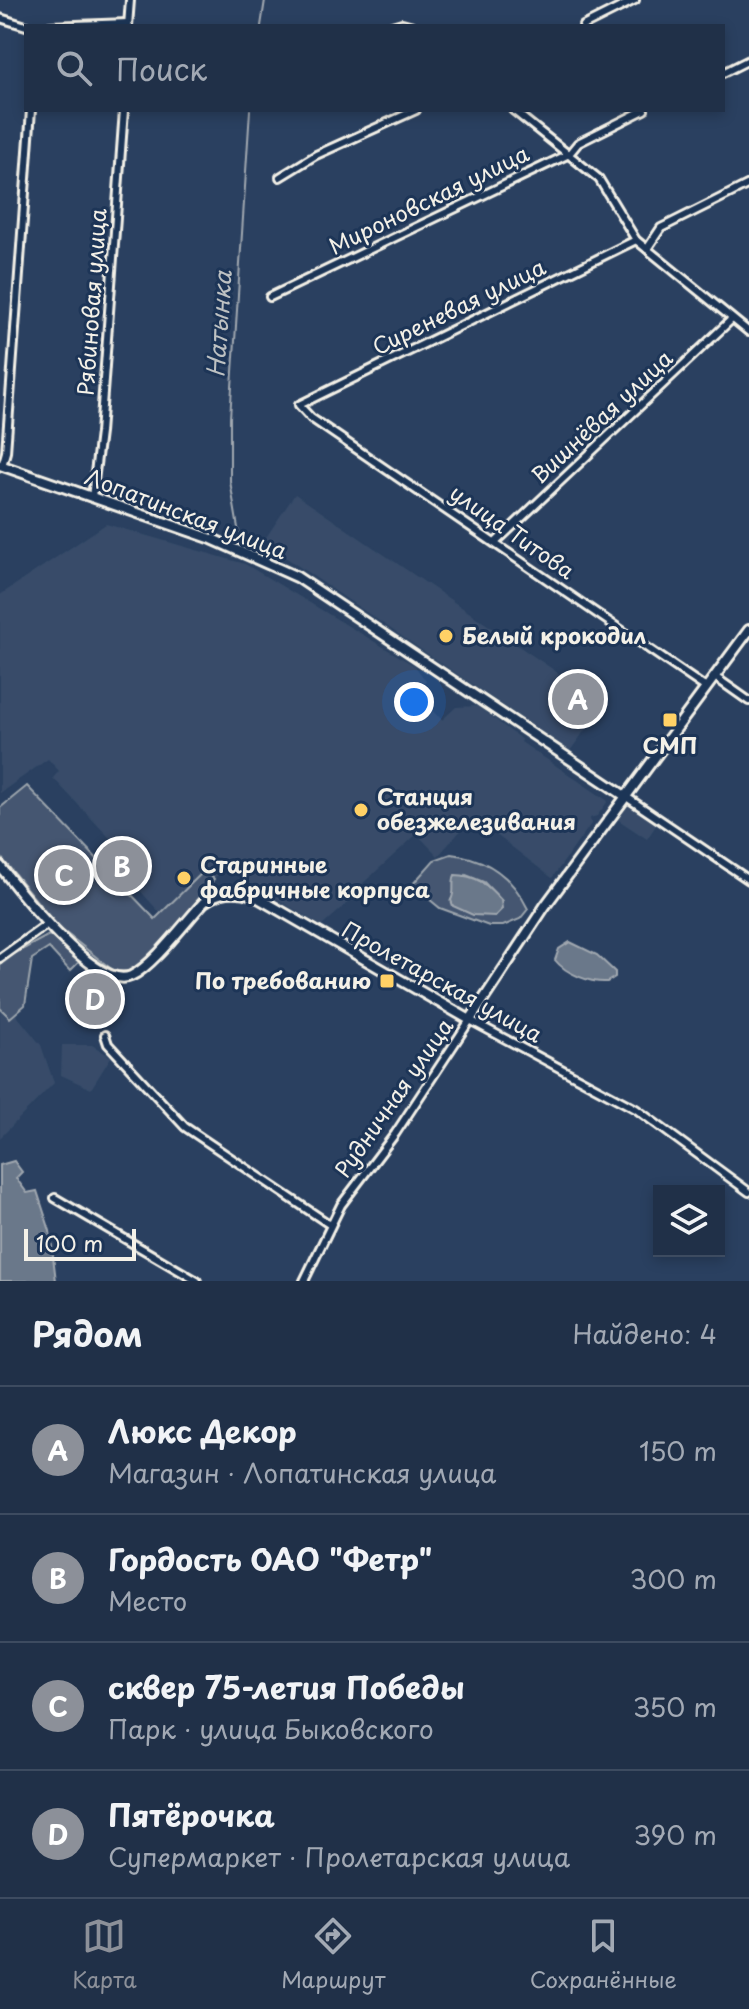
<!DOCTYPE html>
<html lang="ru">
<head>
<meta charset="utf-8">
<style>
	body { margin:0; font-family:"Playpen Sans",sans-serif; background:#2d3c52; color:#f1f3f6 }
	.controls { position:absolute; right:24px; bottom:24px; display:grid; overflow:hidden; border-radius:0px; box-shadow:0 4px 12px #0003 }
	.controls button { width:72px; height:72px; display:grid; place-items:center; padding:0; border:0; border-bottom:2px solid #3d4b60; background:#203048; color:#f1f3f6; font:40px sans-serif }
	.scale { position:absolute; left:24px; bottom:20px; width:112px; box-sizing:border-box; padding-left:8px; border:4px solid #f4f1e8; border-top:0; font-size:22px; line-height:28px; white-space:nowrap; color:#f4f1e8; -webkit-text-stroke:6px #1d3557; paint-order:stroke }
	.you { position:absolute; left:414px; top:702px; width:28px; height:28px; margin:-20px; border:6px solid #fff; border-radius:50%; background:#1a73e8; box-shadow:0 0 0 12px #1a73e833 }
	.badge { display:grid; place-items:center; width:52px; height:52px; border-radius:50%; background:#8c9099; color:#fff; font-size:26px; font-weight:700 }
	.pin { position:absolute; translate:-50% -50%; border:4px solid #fff; box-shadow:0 2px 8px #0006 }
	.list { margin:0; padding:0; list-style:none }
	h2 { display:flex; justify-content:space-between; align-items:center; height:104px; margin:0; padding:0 32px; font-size:34px }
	h2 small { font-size:26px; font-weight:400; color:#a2a9b4 }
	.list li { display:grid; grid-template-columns:52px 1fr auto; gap:24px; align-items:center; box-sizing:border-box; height:128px; padding:0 32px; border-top:2px solid #3d4b60 }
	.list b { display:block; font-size:30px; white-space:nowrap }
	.list p { margin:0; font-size:26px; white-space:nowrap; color:#a2a9b4 }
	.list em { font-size:26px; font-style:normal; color:#a2a9b4 }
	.icon { flex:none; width:44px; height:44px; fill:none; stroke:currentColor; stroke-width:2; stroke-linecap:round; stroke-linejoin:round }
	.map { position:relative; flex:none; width:749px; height:1281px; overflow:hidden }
	.search { position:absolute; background:#203048; box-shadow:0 4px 12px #0003; left:24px; right:24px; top:24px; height:88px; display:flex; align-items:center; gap:20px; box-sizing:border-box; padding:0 28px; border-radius:0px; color:#a2a9b4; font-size:30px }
	.sheet { height:616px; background:#203048 }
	nav { display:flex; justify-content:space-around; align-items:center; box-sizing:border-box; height:112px; border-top:2px solid #3d4b60; background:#203048; font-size:22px; color:#a2a9b4 }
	nav a { display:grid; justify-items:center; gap:4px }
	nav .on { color:#8c9099 }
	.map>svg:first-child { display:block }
	.built { fill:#374c69 }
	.green { fill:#445771; stroke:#9ca4ac; stroke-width:2; fill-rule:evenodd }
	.water { fill:#6a788a; stroke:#a1a8b0; stroke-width:2 }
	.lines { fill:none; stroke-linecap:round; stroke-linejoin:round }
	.stream { stroke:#a1a8b0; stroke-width:2 }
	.street-casing { stroke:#f4f1e8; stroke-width:12 }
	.secondary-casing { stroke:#f4f1e8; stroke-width:14 }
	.street { stroke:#1d3557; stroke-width:6 }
	.secondary { stroke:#1d3557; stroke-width:8 }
	.poi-dot { fill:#ffd166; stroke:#1d3557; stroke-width:3 }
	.labels { text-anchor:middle; stroke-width:6; stroke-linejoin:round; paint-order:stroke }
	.street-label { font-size:22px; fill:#f4f1e8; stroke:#1d3557 }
	.poi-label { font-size:22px; font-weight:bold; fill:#f4f1e8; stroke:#1d3557; text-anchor:start }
	.water-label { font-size:24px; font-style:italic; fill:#bdc1c2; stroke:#1d3557 }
</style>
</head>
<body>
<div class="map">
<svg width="749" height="1281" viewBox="0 0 749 1281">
	<rect width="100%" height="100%" fill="#2a4060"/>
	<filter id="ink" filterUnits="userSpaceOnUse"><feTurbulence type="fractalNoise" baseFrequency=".0125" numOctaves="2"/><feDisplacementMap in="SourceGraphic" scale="16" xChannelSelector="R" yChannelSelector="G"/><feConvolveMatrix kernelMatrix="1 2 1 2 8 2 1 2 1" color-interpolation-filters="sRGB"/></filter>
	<g filter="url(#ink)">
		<g class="built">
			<path d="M295 494 604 704 570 751 263 542Z"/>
			<path d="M106 524 245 564 415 666 426 681 418 694 442 720 456 707 478 706 522 740 521 742 608 801 597 816 590 818 591 824 552 878 473 817 438 856 417 834 348 897 350 901 322 926 225 868 214 879 204 871 161 914 135 885 141 879 121 857 124 853 53 778 59 771 48 759 0 793V595Z"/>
			<path d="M628 804 657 824 647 839 617 819Z"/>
			<path d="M0 995 41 1045 54 1083 0 1138Z"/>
			<path d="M62 1045H92L111 1057 91 1089 61 1075Z"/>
		</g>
		<g class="green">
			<path d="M27 786 155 919 205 870 214 879 177 927 135 971H114L57 926 0 856V808Z"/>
			<path d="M451 854C487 858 512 876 528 909L520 919 503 926H489L440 908 412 885 434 860ZM466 875 484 882 501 900H451Z"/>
			<path d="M49 935 80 961 70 971 49 948 32 959 25 1005 10 1018 0 1008V965L16 953Z"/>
		</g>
		<g class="water">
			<path d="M455 875C476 875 488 885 501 900L502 909 495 916 473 915 453 906 451 900C456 891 451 884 455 875Z"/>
			<path d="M570 942 597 955 615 972V977L607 982C590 983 566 974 555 960L559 949Z"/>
			<path d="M14 1161 22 1172 16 1178 27 1193 37 1191 50 1231 56 1281H0V1165Z"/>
		</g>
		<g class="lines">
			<g class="stream">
				<path d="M261 26 265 0"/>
				<path d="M240 540 230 481V418L250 110"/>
			</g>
			<defs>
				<g id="street">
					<path d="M0 18 26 26"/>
					<path d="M50 26 128 23"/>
					<path d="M128 26 130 0"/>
					<path d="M392 26 402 23 413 26"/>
					<path d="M583 26 635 0"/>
					<path d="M723 73 749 60"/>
					<path d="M513 110 599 179 636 240 749 332"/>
					<path d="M280 177 316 155 416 110"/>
					<path d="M636 240 299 405 311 418 706 688"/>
					<path d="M647 249 661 228 749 184"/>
					<path d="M270 297 569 154 578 143 644 110"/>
					<path d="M2 466 6 452 31 110"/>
					<path d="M92 497 100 433 124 110"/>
					<path d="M496 542 732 319"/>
					<path d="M715 677 749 701"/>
					<path d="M625 796 749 880"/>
					<path d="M0 958 46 925"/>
					<path d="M105 1035 108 1044 185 1127 329 1224"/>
					<path d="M55 1198 197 1281"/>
					<path d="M304 1281 341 1205 395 1134 470 1020 636 1109 749 1192"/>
				</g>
				<g id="secondary">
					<path d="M0 465 212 539 297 577 625 796"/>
					<path d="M0 866C19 891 97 992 131 976 153 966 186 921 204 902 220 891 234 889 253 895L470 1020 545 906 749 630"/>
				</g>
			</defs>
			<use href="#street" class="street-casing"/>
			<use href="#secondary" class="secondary-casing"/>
			<use href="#street" class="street"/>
			<use href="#secondary" class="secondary"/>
		</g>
	</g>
	<g class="poi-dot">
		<circle cx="446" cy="636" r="8"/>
		<rect x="662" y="712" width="16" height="16" rx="4"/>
		<circle cx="361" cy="810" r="8"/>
		<circle cx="184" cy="878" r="8"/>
		<rect x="379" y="973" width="16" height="16" rx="4"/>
	</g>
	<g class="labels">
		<g class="street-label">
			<text transform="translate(429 200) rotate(-26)" y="8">Мироновская улица</text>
			<text transform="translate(92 302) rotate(-86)" y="8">Рябиновая улица</text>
			<text transform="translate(459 307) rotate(-26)" y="8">Сиреневая улица</text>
			<text transform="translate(602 417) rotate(-43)" y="8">Вишнёвая улица</text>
			<text transform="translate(186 514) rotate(21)" y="8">Лопатинская улица</text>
			<text transform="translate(512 532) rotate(35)" y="8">улица Титова</text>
			<text transform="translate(442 982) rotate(29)" y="8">Пролетарская улица</text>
			<text transform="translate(394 1098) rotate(-55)" y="8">Рудничная улица</text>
		</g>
		<g class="poi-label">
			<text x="462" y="644">Белый крокодил</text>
			<text x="670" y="754" text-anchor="middle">СМП</text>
			<text x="377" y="805">Станция<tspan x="377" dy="25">обезжелезивания</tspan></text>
			<text x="200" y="873">Старинные<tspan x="200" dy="25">фабричные корпуса</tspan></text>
			<text x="371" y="989" text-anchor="end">По требованию</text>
		</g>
		<g class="water-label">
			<text transform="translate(220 324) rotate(-86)" y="8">Натынка</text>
		</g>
	</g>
</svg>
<div class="controls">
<button><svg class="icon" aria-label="layers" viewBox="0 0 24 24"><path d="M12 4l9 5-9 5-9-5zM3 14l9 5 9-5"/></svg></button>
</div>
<div class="scale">100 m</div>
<div class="you"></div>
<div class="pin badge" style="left:578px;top:699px">A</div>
<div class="pin badge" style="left:122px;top:866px">B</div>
<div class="pin badge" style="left:64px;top:875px">C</div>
<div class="pin badge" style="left:95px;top:999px">D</div>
<div class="search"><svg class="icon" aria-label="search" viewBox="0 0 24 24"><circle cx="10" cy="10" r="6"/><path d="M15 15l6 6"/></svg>Поиск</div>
</div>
<section class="sheet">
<h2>Рядом<small>Найдено: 4</small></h2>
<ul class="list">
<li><span class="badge">A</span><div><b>Люкс Декор</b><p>Магазин · Лопатинская улица</p></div><em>150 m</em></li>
<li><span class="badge">B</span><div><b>Гордость ОАО &quot;Фетр&quot;</b><p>Место</p></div><em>300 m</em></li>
<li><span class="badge">C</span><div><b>сквер 75-летия Победы</b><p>Парк · улица Быковского</p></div><em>350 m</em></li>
<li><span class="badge">D</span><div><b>Пятёрочка</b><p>Супермаркет · Пролетарская улица</p></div><em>390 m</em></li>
</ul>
</section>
<nav>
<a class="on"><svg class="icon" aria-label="map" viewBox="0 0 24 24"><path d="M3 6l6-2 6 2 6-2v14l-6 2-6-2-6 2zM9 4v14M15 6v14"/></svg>Карта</a>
<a><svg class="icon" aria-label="directions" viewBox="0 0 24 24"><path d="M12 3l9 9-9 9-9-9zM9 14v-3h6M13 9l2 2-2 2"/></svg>Маршрут</a>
<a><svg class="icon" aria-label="saved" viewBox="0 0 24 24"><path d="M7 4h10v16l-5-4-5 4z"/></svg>Сохранённые</a>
</nav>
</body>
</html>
